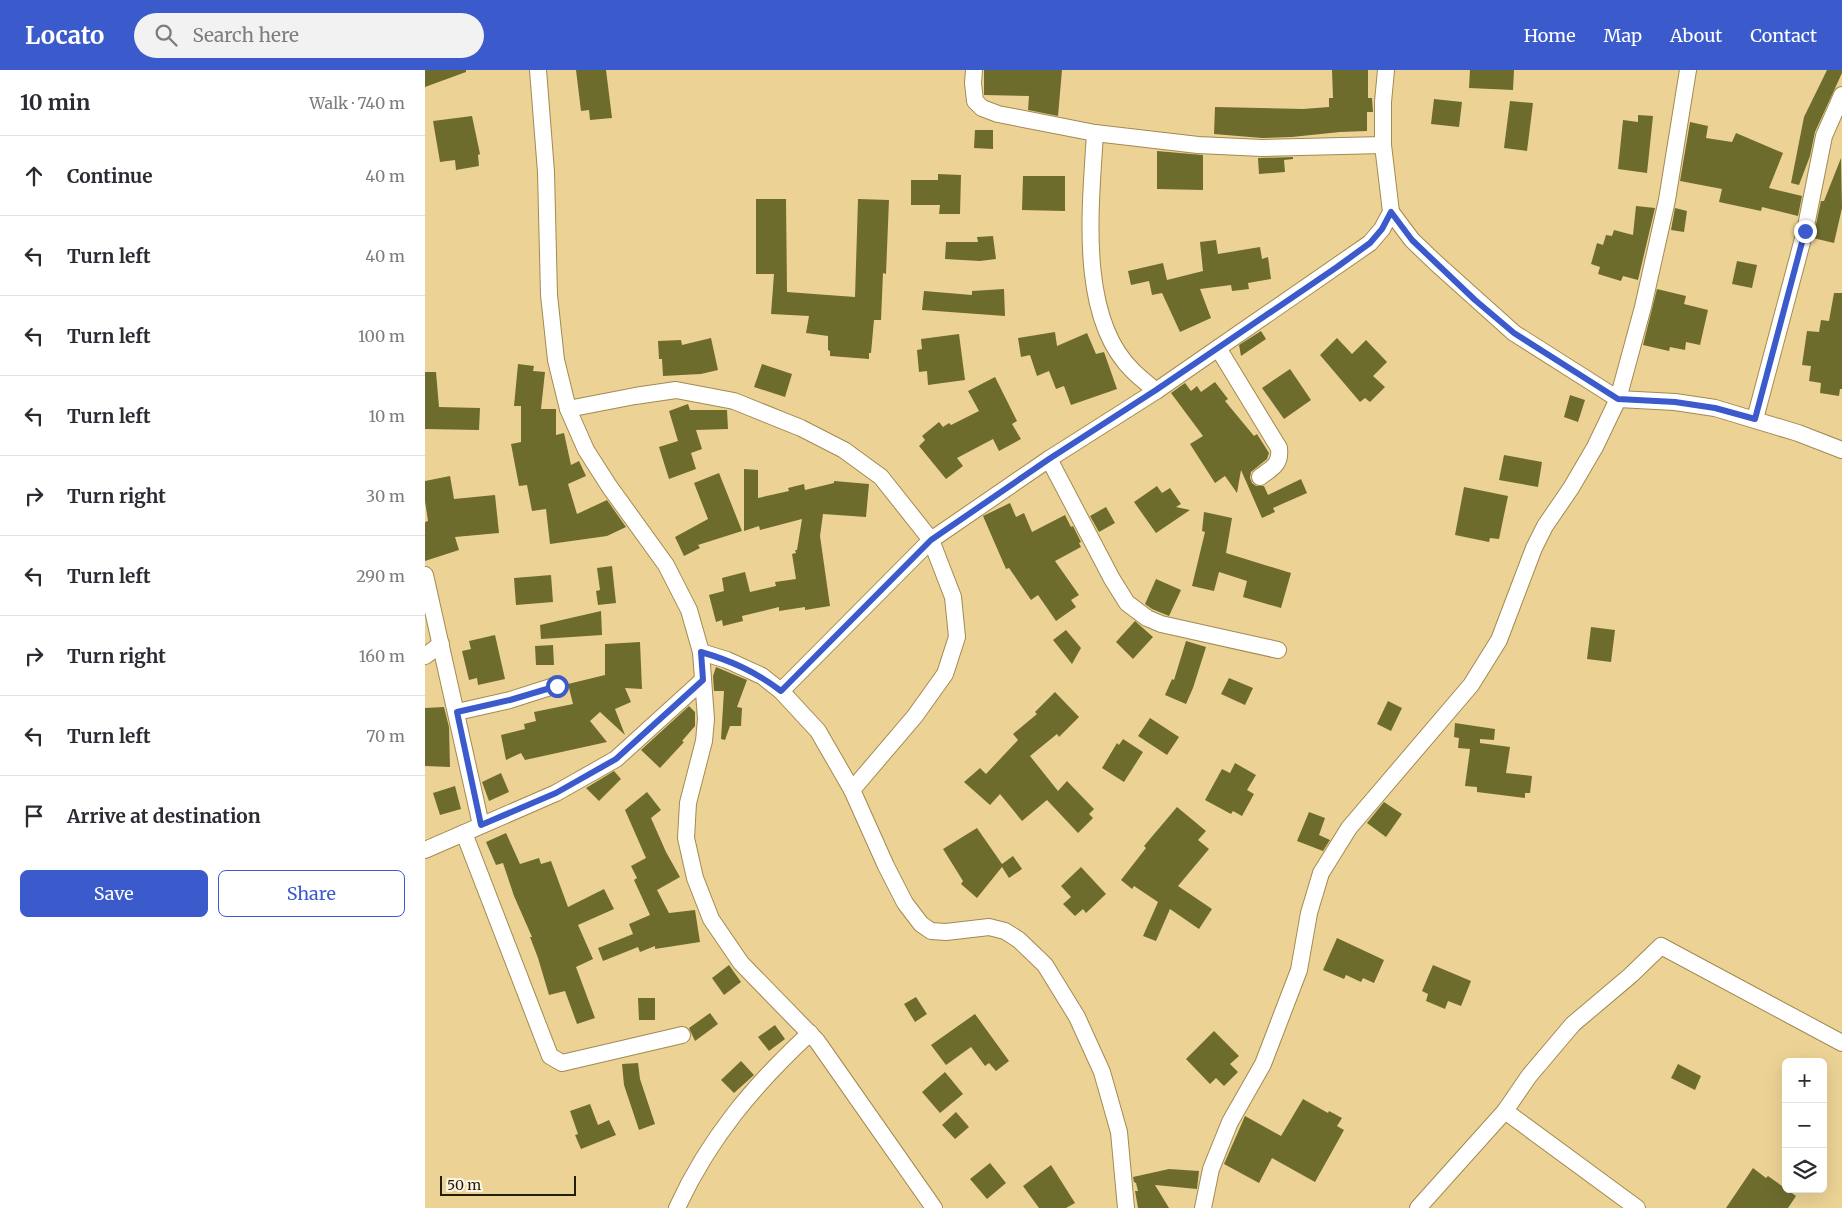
<!DOCTYPE html>
<html lang="en">
<head>
<meta charset="utf-8">
<style>
	body { margin:0; font-family:Merriweather,serif; background:#f2f2f3; color:#2b2b33 }
	.controls { position:absolute; right:15px; bottom:15px; display:grid; overflow:hidden; border-radius:8px; box-shadow:0 5px 20px #0002 }
	.controls button { width:45px; height:45px; display:grid; place-items:center; padding:0; border:0; border-bottom:1px solid #e1e1e2; background:#fff; color:#2b2b33; font:25px sans-serif }
	.scale { position:absolute; left:15px; bottom:12px; width:136px; box-sizing:border-box; padding-left:5px; border:2px solid #251c04; border-top:0; font-size:14px; line-height:18px; white-space:nowrap; color:#251c04; -webkit-text-stroke:4px #fdf6e4; paint-order:stroke }
	.stop { position:absolute; width:15px; height:15px; margin:-11px; border:4px solid #3b5acc; border-radius:50%; background:#fff }
	.stop.end { background:#3b5acc; border-color:#fff; box-shadow:0 1px 5px #0008 }
	.list { margin:0; padding:0; list-style:none }
	h2 { display:flex; justify-content:space-between; align-items:center; height:65px; margin:0; padding:0 20px; font-size:21px }
	h2 small { font-size:16px; font-weight:400; color:#7c7c81 }
	.list li { display:grid; grid-template-columns:32px 1fr auto; gap:15px; align-items:center; box-sizing:border-box; height:80px; padding:0 20px; border-top:1px solid #e1e1e2 }
	.list b { display:block; font-size:19px; white-space:nowrap }
	.list em { font-size:16px; font-style:normal; color:#7c7c81 }
	.actions { display:flex; gap:10px; padding:15px 20px }
	.actions a { flex:1; padding:11px 0; border:1px solid #3b5acc; border-radius:8px; text-align:center; font-size:18px; color:#3b5acc }
	.actions .main { background:#3b5acc; color:#fff }
	.icon { flex:none; width:28px; height:28px; fill:none; stroke:currentColor; stroke-width:2; stroke-linecap:round; stroke-linejoin:round }
	.map { position:relative; flex:none; width:1417px; height:1138px; overflow:hidden }
	header { display:flex; align-items:center; gap:30px; box-sizing:border-box; height:70px; padding:0 25px; background:#3b5acc; color:#fff }
	header strong { font-size:24px }
	nav { display:flex; gap:28px; margin-inline-start:auto; font-size:18px }
	.search { width:350px; height:45px; background:#f2f2f3; display:flex; align-items:center; gap:12px; box-sizing:border-box; padding:0 18px; border-radius:28px; color:#7c7c81; font-size:19px }
	main { display:flex }
	aside { flex:1; background:#fff }
	.map>svg:first-child { display:block }
	.building { fill:#6d6c2d }
	.lines { fill:none; stroke-linecap:round; stroke-linejoin:round }
	.minor-casing { stroke:#a28a4f; stroke-width:18 }
	.minor { stroke:#fff; stroke-width:16 }
	.route { stroke:#3b5acc; stroke-width:6 }
</style>
</head>
<body>
<header>
<strong>Locato</strong>
<div class="search"><svg class="icon" aria-label="search" viewBox="0 0 24 24"><circle cx="10" cy="10" r="6"/><path d="M15 15l6 6"/></svg>Search here</div>
<nav><a>Home</a><a>Map</a><a>About</a><a>Contact</a></nav>
</header>
<main>
<aside>
<h2>10 min<small>Walk · 740 m</small></h2>
<ul class="list">
<li><svg class="icon" aria-label="ahead" viewBox="0 0 24 24"><path d="M12 20V5M6 11l6-6 6 6"/></svg><div><b>Continue</b></div><em>40 m</em></li>
<li><svg class="icon" aria-label="left" viewBox="0 0 24 24"><path d="M17 20v-9H6M10 6l-5 5 5 5"/></svg><div><b>Turn left</b></div><em>40 m</em></li>
<li><svg class="icon" aria-label="left" viewBox="0 0 24 24"><path d="M17 20v-9H6M10 6l-5 5 5 5"/></svg><div><b>Turn left</b></div><em>100 m</em></li>
<li><svg class="icon" aria-label="left" viewBox="0 0 24 24"><path d="M17 20v-9H6M10 6l-5 5 5 5"/></svg><div><b>Turn left</b></div><em>10 m</em></li>
<li><svg class="icon" aria-label="right" viewBox="0 0 24 24"><path d="M7 20v-9h11M14 6l5 5-5 5"/></svg><div><b>Turn right</b></div><em>30 m</em></li>
<li><svg class="icon" aria-label="left" viewBox="0 0 24 24"><path d="M17 20v-9H6M10 6l-5 5 5 5"/></svg><div><b>Turn left</b></div><em>290 m</em></li>
<li><svg class="icon" aria-label="right" viewBox="0 0 24 24"><path d="M7 20v-9h11M14 6l5 5-5 5"/></svg><div><b>Turn right</b></div><em>160 m</em></li>
<li><svg class="icon" aria-label="left" viewBox="0 0 24 24"><path d="M17 20v-9H6M10 6l-5 5 5 5"/></svg><div><b>Turn left</b></div><em>70 m</em></li>
<li><svg class="icon" aria-label="arrive" viewBox="0 0 24 24"><path d="M6 21V4h12l-3 4 3 4H6"/></svg><div><b>Arrive at destination</b></div></li>
</ul>
<div class="actions"><a class="main">Save</a><a>Share</a></div>
</aside>
<div class="map">
<svg width="1417" height="1138" viewBox="0 0 1417 1138">
	<rect width="100%" height="100%" fill="#ecd395"/>
	<g class="building">
		<path d="M0 0H41V2L0 17Z"/>
		<path d="M151 0H181L187 48 165 50 164 40 156 41Z"/>
		<path d="M559 0H637L633 46 603 40 604 26 559 25Z"/>
		<path d="M907 0H943V28H947L948 42H942V61L915 62 867 67 837 68 789 64 790 37 878 39 904 37V28H908Z"/>
		<path d="M1045 0H1089L1088 20 1044 18Z"/>
		<path d="M1402 0H1417V3L1390 62 1385 86 1374 115 1366 113 1379 47Z"/>
		<path d="M1009 29 1037 32 1034 57 1006 54Z"/>
		<path d="M1085 31 1108 33 1102 81 1079 78Z"/>
		<path d="M1213 45 1228 46 1222 103 1193 99 1198 50 1213 52Z"/>
		<path d="M47 46 55 84 53 85 54 96 31 100 30 90 15 92 8 51Z"/>
		<path d="M1265 52 1283 56 1281 68 1307 72 1311 63 1358 83 1344 118 1377 126 1373 146 1337 137 1336 141 1294 132 1297 119 1255 111Z"/>
		<path d="M550 60H568V79L549 78Z"/>
		<path d="M732 81 778 85V120L732 119Z"/>
		<path d="M868 87V89L859 90 860 102 834 104 833 88Z"/>
		<path d="M1416 88 1417 138 1409 173 1388 168 1396 131H1399Z"/>
		<path d="M513 104 536 105 535 144H514L515 135H486V110H513Z"/>
		<path d="M598 106H640V141L597 140Z"/>
		<path d="M331 129H361L362 222 430 227 433 129 464 130 461 204 458 203 456 250H449L446 283H444V289L405 286V281L403 280V266L381 263 384 246 346 244 349 204H331Z"/>
		<path d="M1211 136 1230 138 1213 210 1198 206 1196 211 1173 204 1175 197 1166 194 1172 173 1178 175 1181 165 1187 166 1189 160 1208 165Z"/>
		<path d="M1250 138 1262 141 1259 162 1246 160Z"/>
		<path d="M568 166 571 189 555 191 520 189 521 172H553L552 167Z"/>
		<path d="M791 170 793 184 835 177 837 189 843 187 846 209 823 213 824 219 807 221 806 215 775 219 786 248 755 262 737 223 727 225 724 211 706 215 703 201 738 193 742 210 778 201 775 172Z"/>
		<path d="M1312 191 1332 195 1327 218 1307 214Z"/>
		<path d="M579 219 580 246 497 240 499 221 547 225V221Z"/>
		<path d="M1232 219 1261 226 1259 234 1283 240 1275 275 1261 272 1260 280 1245 277 1244 281 1218 275Z"/>
		<path d="M1409 223H1417V319H1415L1414 326 1395 323 1396 313 1384 311 1386 296 1377 295 1382 261 1394 262 1396 250 1404 251Z"/>
		<path d="M836 261 841 269 816 286 814 275Z"/>
		<path d="M630 262 632 276 662 263 671 284 679 282 692 319 646 335 639 316 631 319 624 301 612 306 605 285 596 287 593 268Z"/>
		<path d="M534 264 540 310 503 315 502 301 494 302 492 280 497 279 496 269Z"/>
		<path d="M286 268 293 300 276 304 238 306 237 289H234L233 271 256 270 257 275Z"/>
		<path d="M912 268 927 284 941 270 962 292 948 306 960 317 945 332 940 328 935 332 895 285Z"/>
		<path d="M93 294 109 296 108 301 120 302 116 339H131V365L139 363 146 395 154 391 161 406 143 414 152 444 182 430 201 457 182 466 125 474 121 439 107 441 102 415 94 416 86 374 96 372V336H89Z"/>
		<path d="M337 294 367 304 360 327 329 317Z"/>
		<path d="M865 299 886 330 859 349 837 318Z"/>
		<path d="M0 302H11L14 337 55 338 54 360 0 359Z"/>
		<path d="M570 307 592 351 587 354 596 369 574 381 568 369 532 388 538 396 521 409 494 376 500 370 497 366 514 352 518 357 524 353 526 355 554 341 543 321Z"/>
		<path d="M790 312 803 329 800 331 829 366 832 364 844 383 842 389 826 402 825 408 827 413 831 416H839L843 425 876 409 882 423 848 438 850 442 837 448 816 400 812 423 800 406 790 413 765 374 778 366 746 323 760 313 766 321 772 316 776 322Z"/>
		<path d="M1145 325 1160 330 1153 352 1139 347Z"/>
		<path d="M263 334 265 340H302L303 359 271 360 277 379 266 383 271 399 244 409 234 377 253 371 244 341Z"/>
		<path d="M1079 385 1117 392 1113 417 1074 410Z"/>
		<path d="M319 399 333 400V428L364 421 363 418 379 414 380 420 409 413V411L444 414 441 447 398 444 395 466 405 536 380 540V537L354 541V537L317 546 318 551 298 556 297 550 291 552 284 525 299 521 297 508 320 502 325 522 351 516 350 512 371 509 367 484 371 483 370 480H372L377 449 335 460 334 456 319 461Z"/>
		<path d="M294 403 317 461 273 475 275 478 259 486 250 467 283 449 269 413Z"/>
		<path d="M25 406 29 429 70 425 74 463 30 467 34 480 0 491V452L3 451 0 431V411Z"/>
		<path d="M732 416 737 423 745 418 756 434 751 437 765 440 731 463 709 432Z"/>
		<path d="M1039 417 1083 426 1074 469 1065 468 1064 472 1030 465Z"/>
		<path d="M585 433 591 447 599 443 607 462 640 445 646 457 648 456 656 472 654 473 656 477 630 491 654 525 646 530 651 537 631 551 613 525 606 530 584 498 581 499 558 446Z"/>
		<path d="M681 437 690 453 674 462 665 446Z"/>
		<path d="M779 442 807 448 801 483 866 503 856 538 818 527 822 511 794 502 789 521 767 516 780 462 777 461Z"/>
		<path d="M187 496 191 533 173 535 171 521 175 520 172 498Z"/>
		<path d="M126 505 128 532 91 535 89 508Z"/>
		<path d="M731 509 756 520 744 546 727 539 720 534Z"/>
		<path d="M176 541 177 565 116 569 115 555Z"/>
		<path d="M710 551 728 567 708 589 691 572Z"/>
		<path d="M1166 557 1190 560 1186 592 1162 589Z"/>
		<path d="M641 560 656 578 647 594 628 570Z"/>
		<path d="M70 565 80 609 53 615 52 608 44 610 37 581 46 579 44 571Z"/>
		<path d="M761 571 781 577 768 618 761 634 740 625 747 609 749 610Z"/>
		<path d="M215 572 217 619 200 618 206 632 190 639 200 665 175 642 165 651 182 672 100 690 96 683 81 690 76 665 100 659 99 654 111 651 109 642 148 634 143 614 180 605V574Z"/>
		<path d="M128 575 129 595H111L110 576Z"/>
		<path d="M291 597 322 610 312 637 317 638 316 656H305L300 670 296 669 299 621H289L288 606Z"/>
		<path d="M804 608 828 618 820 635 796 624Z"/>
		<path d="M630 622 654 647 634 667 632 664 605 686 633 721 642 711 669 739 664 744 668 748 653 763 622 730 597 751 575 724 565 735 539 712 555 698 561 704 593 670 588 664 612 644 610 642Z"/>
		<path d="M963 631 977 638 966 661 952 654Z"/>
		<path d="M264 636 270 642V656L257 671 259 672 235 698 216 680Z"/>
		<path d="M19 637 24 657 25 697 0 696V638Z"/>
		<path d="M725 648 754 667 742 685 713 666Z"/>
		<path d="M1030 653 1070 659 1069 670 1055 669V673L1085 677 1081 703 1107 706 1105 723H1100V728L1052 722V717L1040 716 1045 679 1033 678 1034 668 1029 667Z"/>
		<path d="M698 669 718 682 699 712 677 698 692 673 694 675Z"/>
		<path d="M810 693 831 705 822 720 829 724 817 746 808 741 806 744 780 730 797 699 805 703Z"/>
		<path d="M189 701 196 709 174 731 161 718Z"/>
		<path d="M76 703 84 722 64 731 57 712Z"/>
		<path d="M30 716 36 739 15 745 8 723Z"/>
		<path d="M222 722 236 740 226 748 241 782 255 807 232 820 244 843 270 840 275 872 230 879V876L215 882 213 877 178 891 173 878 208 864 204 854 225 845 209 810 212 808 206 796 221 788 200 740Z"/>
		<path d="M959 732 977 744 961 767 942 753Z"/>
		<path d="M752 737 781 761 773 770 784 779 753 816 787 839 774 859 745 839 731 871 718 866 733 832 709 816 707 819 696 810 721 778 719 776Z"/>
		<path d="M884 742 900 748 894 765 905 770 898 781 872 771Z"/>
		<path d="M552 758 577 794 588 786 597 799 584 808 577 797 552 828 536 814 538 811 518 779Z"/>
		<path d="M81 763 95 794 114 788 116 794 126 791 143 837 179 819 189 839 153 855 168 889 151 897 170 948 152 954 140 921 124 925 113 888 105 867H107L89 826 78 793 71 795 61 772Z"/>
		<path d="M656 797 681 824 661 843 658 839 650 846 638 834 646 827 636 816Z"/>
		<path d="M912 868 959 890 949 913 938 908 936 912 921 905 919 909 898 900Z"/>
		<path d="M304 895 316 912 299 925 287 908Z"/>
		<path d="M1008 895 1046 911 1036 936 1023 931 1020 939 1001 931 1003 924 997 921Z"/>
		<path d="M491 927 502 944 490 952 479 934Z"/>
		<path d="M213 928H230V950H214Z"/>
		<path d="M285 943 293 954 270 971 264 958Z"/>
		<path d="M550 944 584 991 571 1001 564 993 560 996 546 977 521 995 506 975Z"/>
		<path d="M350 955 360 969 344 981 333 967Z"/>
		<path d="M789 961 814 986 805 994 813 1002 799 1016 791 1008 785 1014 761 989Z"/>
		<path d="M316 991 329 1005 309 1023 296 1010Z"/>
		<path d="M213 993 215 1009 230 1054 214 1060 199 1015 197 994Z"/>
		<path d="M1253 994 1276 1006 1270 1020 1246 1008Z"/>
		<path d="M520 1002 538 1024 515 1043 497 1022Z"/>
		<path d="M878 1029 903 1043 904 1041 917 1048 912 1056 919 1060 890 1112 847 1088 834 1113 799 1094 820 1046 856 1066Z"/>
		<path d="M165 1034 173 1055 184 1050 191 1065 156 1079 150 1065 153 1064 145 1041Z"/>
		<path d="M531 1042 544 1057 530 1069 517 1055Z"/>
		<path d="M565 1093 581 1113 562 1129 545 1109Z"/>
		<path d="M626 1095 650 1133 641 1138H614L598 1116Z"/>
		<path d="M1328 1098 1341 1108 1343 1106 1371 1126 1363 1138H1301Z"/>
		<path d="M744 1099 774 1101 772 1119 730 1115 744 1138H713L710 1121H713L711 1113 709 1112 708 1107Z"/>
	</g>
	<g class="lines">
		<defs>
			<g id="minor">
				<path d="M113 0 121 102 124 225 131 290 143 339 161 380 184 416 241 495 264 540 276 582 281 649 279 671 263 733 261 768 270 808 286 849 316 893 392 971 509 1138"/>
				<path d="M549 0 548 13 550 31 557 38 573 44 670 63 773 75 837 78 958 75"/>
				<path d="M670 63C666 134 652 247 708 301 715 308 723 314 731 321"/>
				<path d="M966 142 987 170 1011 193 1089 263 1193 329 1250 332 1290 338 1373 363 1417 380"/>
				<path d="M793 278 854 378C856 395 847 398 835 407"/>
				<path d="M143 339 210 326 251 320 309 331 376 358 419 380 456 407 506 470 528 527 532 567 520 604 490 646 427 720"/>
				<path d="M1330 349 1380 161 1399 66 1417 25"/>
				<path d="M624 389 687 509 702 533 722 548 736 554 853 580"/>
				<path d="M0 505 56 755"/>
				<path d="M276 582 302 590 337 606 356 621 393 661 427 720 461 796 480 833 496 854 506 861 521 862 564 857 580 861 594 870 620 895 652 947 677 1002 694 1062 701 1138"/>
				<path d="M0 586 16 574"/>
				<path d="M356 621 506 470 624 389 731 321 945 173 957 159 966 142 958 75V32L961 0"/>
				<path d="M32 642 85 630 132 615"/>
				<path d="M39 763 125 986 137 993 257 965"/>
				<path d="M0 780 131 723 191 689 278 610"/>
				<path d="M1080 1041 1104 1006 1148 954 1206 905 1236 876 1417 973"/>
				<path d="M252 1138C284 1068 329 1015 385 963"/>
				<path d="M778 1138 786 1099 805 1052 838 994 874 900 884 843 896 803 924 758 1046 615 1074 570 1109 478 1120 456 1146 418 1170 377 1193 329 1218 237 1242 130 1263 0"/>
				<path d="M993 1138 1080 1041 1212 1138"/>
			</g>
		</defs>
		<use href="#minor" class="minor-casing"/>
		<use href="#minor" class="minor"/>
	</g>
	<g class="lines">
		<path class="route" d="M132 616 85 630 32 642 56 755 131 723 191 689 278 610 276 582C307 591 331 602 356 621L506 470 624 389 731 320 912 197 945 173 957 159 966 142 987 170 1050 230 1089 263 1193 329 1250 332 1290 338 1330 349 1380 161"/>
	</g>
</svg>
<div class="controls">
<button>+</button>
<button>−</button>
<button><svg class="icon" aria-label="layers" viewBox="0 0 24 24"><path d="M12 4l9 5-9 5-9-5zM3 14l9 5 9-5"/></svg></button>
</div>
<div class="scale">50 m</div>
<div class="stop" style="left:132px;top:616px"></div>
<div class="stop end" style="left:1380px;top:161px"></div>
</div>
</main>
</body>
</html>
